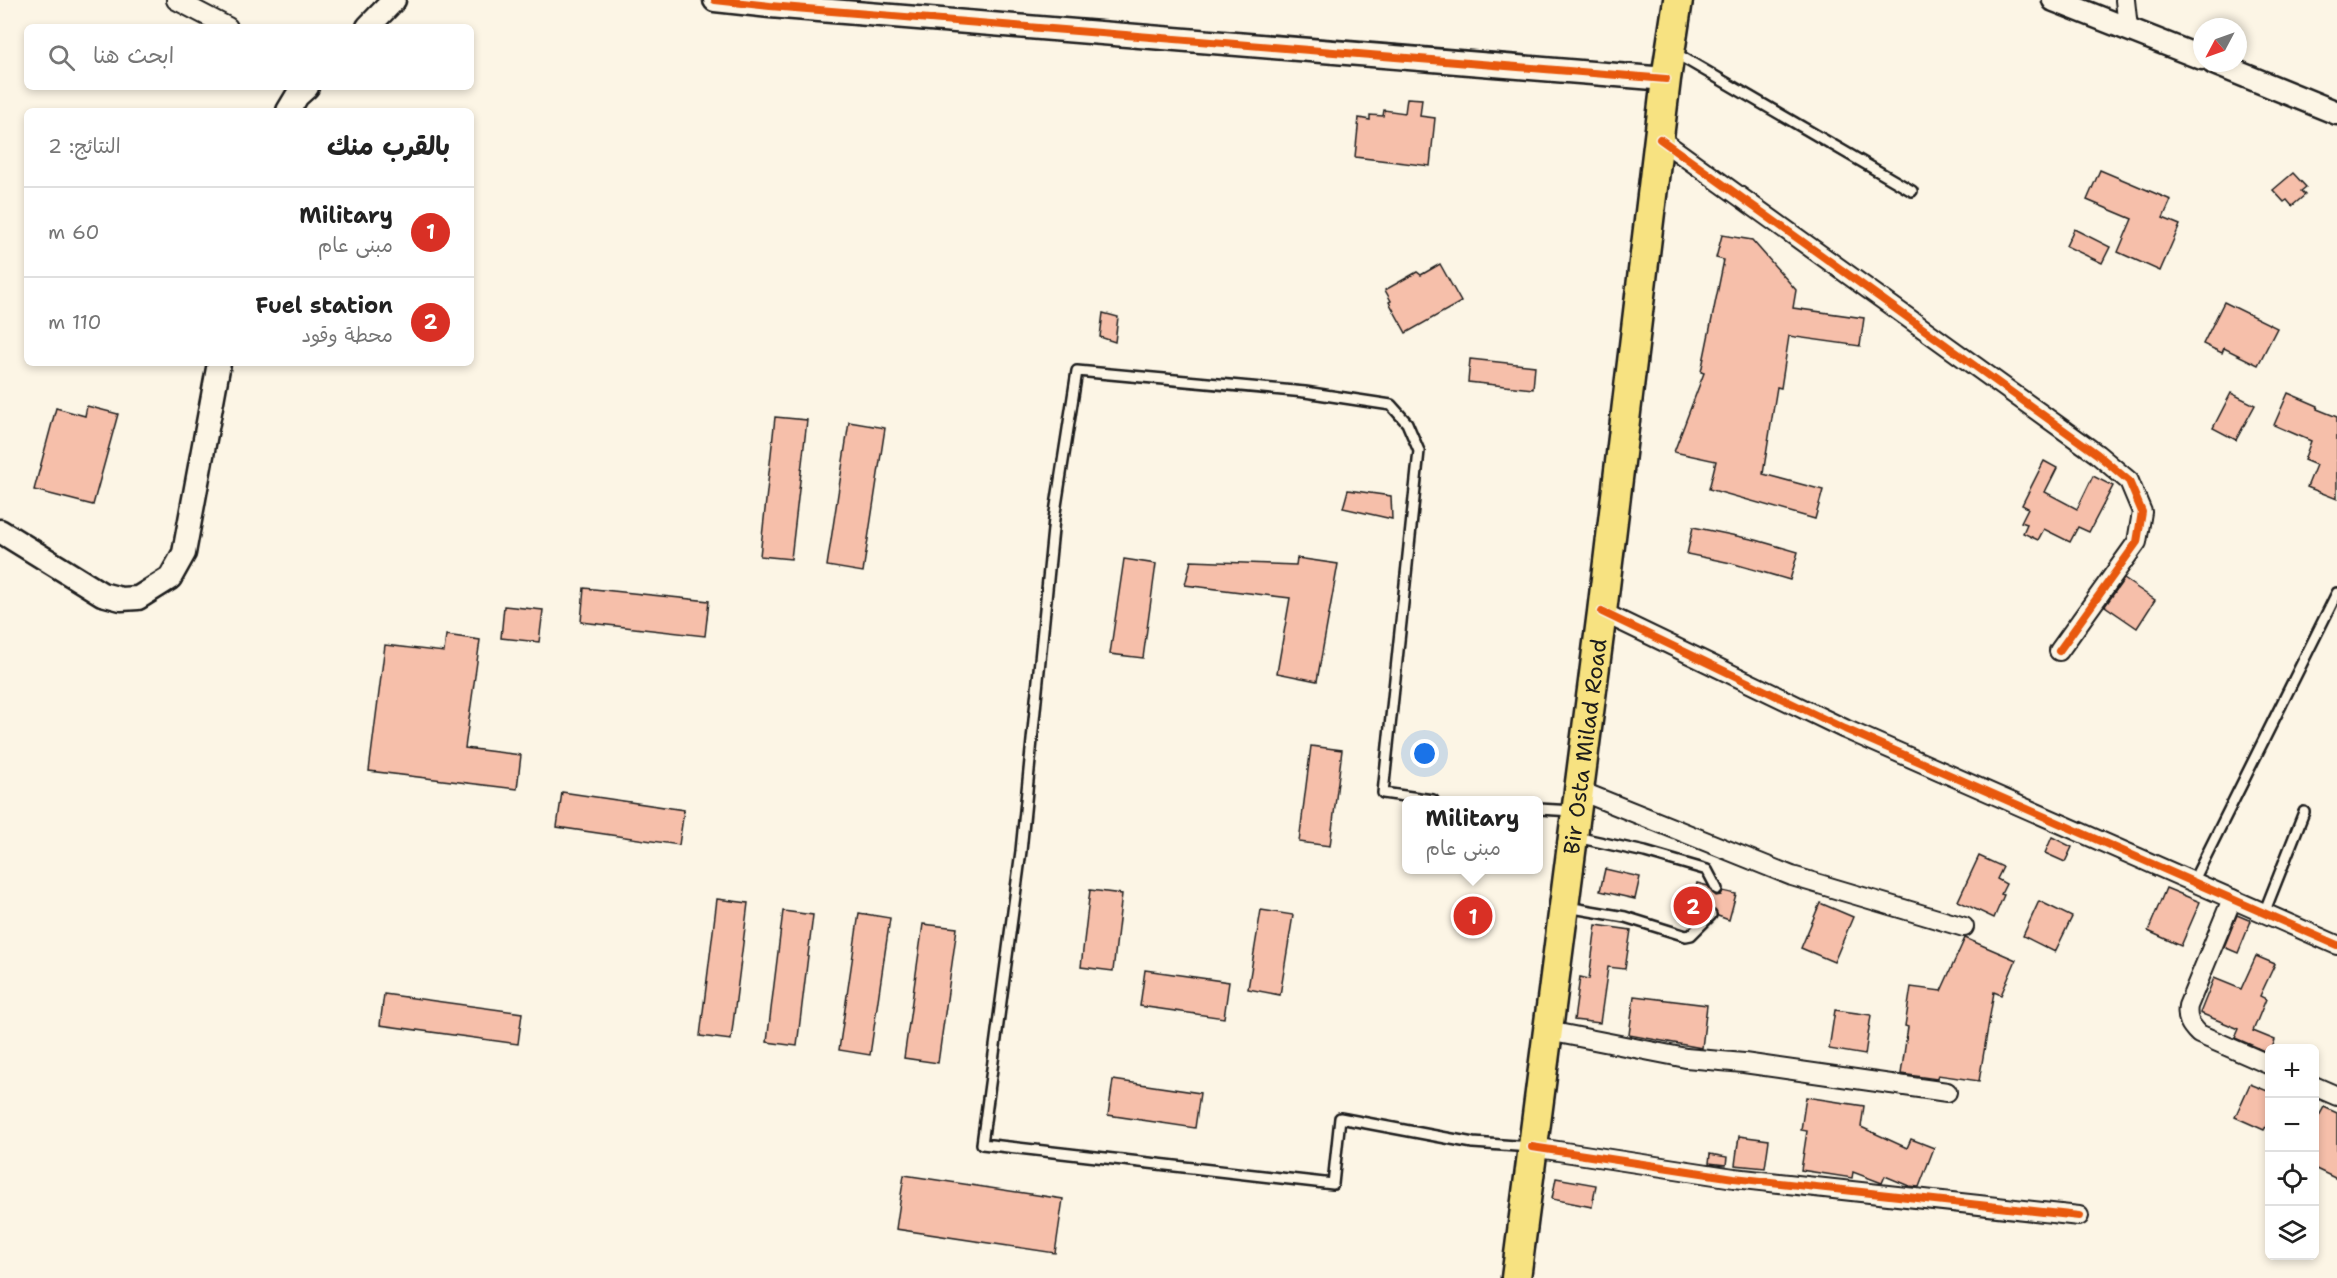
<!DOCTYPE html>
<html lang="ar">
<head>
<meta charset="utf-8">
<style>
	body { margin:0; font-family:"Shantell Sans","Playpen Sans Arabic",sans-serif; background:#f6f6f6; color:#222; direction:rtl }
	.controls { position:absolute; right:18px; bottom:18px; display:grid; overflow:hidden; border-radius:9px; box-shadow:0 3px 9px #0003 }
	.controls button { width:54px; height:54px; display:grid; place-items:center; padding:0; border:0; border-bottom:2px solid #e0e0e0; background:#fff; color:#222; font:30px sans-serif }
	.compass { position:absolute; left:2193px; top:18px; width:54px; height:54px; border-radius:50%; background:#fff; box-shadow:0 3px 9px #0003; rotate:229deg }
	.you { position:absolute; left:1425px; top:754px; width:21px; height:21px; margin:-15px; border:4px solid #fff; border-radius:50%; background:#1a73e8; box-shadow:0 0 0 9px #1a73e833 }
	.badge { display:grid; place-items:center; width:39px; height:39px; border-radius:50%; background:#d93025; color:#fff; font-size:20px; font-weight:700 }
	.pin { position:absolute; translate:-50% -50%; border:3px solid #fff; box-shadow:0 2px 6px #0006 }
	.popup { position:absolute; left:1402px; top:796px; width:141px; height:78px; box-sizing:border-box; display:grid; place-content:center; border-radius:9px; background:#fff; filter:drop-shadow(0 2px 4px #0005); font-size:20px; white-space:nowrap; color:#767676 }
	.popup b { font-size:22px; color:#222 }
	.popup::after { content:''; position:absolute; left:50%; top:100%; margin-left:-12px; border:12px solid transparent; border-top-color:#fff }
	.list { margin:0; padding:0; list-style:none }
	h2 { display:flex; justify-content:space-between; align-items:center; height:78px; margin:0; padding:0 24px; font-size:26px }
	h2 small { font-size:20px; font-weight:400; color:#767676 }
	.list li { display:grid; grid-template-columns:39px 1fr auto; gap:18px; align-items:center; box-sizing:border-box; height:90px; padding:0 24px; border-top:2px solid #e0e0e0 }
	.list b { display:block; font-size:22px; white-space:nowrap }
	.list p { margin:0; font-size:20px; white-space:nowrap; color:#767676 }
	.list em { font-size:20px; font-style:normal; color:#767676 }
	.icon { flex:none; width:33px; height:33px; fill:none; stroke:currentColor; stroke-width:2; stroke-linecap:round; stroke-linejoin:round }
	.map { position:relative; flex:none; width:2337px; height:1278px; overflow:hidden; direction:ltr }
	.search { position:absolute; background:#fff; box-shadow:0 3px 9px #0003; left:24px; top:24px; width:450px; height:66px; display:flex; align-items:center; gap:15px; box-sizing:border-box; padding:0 21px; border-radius:9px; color:#767676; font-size:22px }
	.panel { position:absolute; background:#fff; box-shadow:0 3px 9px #0003; left:24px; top:108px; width:450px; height:258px; border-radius:9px; direction:rtl }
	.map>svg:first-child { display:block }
	.building { fill:#f6bfaa; stroke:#1c1c1c; stroke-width:1.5 }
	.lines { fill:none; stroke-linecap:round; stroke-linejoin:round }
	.service-casing { stroke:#1c1c1c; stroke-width:14 }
	.minor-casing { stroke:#1c1c1c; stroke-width:22 }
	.tertiary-casing { stroke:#1c1c1c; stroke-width:27 }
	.primary-casing { stroke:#1c1c1c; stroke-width:33 }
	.service { stroke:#fcf5e5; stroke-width:9 }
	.minor { stroke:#fcf5e5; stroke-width:18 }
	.tertiary { stroke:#fcf5e5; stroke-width:22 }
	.primary { stroke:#f7e281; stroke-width:28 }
	.cycleway-casing { stroke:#fcf5e5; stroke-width:11 }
	.cycleway { stroke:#e8590c; stroke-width:8 }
	.labels { text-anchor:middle; stroke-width:6; stroke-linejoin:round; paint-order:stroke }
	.street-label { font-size:22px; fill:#1c1c1c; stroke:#fcf5e5 }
</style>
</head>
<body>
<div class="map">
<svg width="2337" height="1278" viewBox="0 0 2337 1278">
	<rect width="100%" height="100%" fill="#fcf5e5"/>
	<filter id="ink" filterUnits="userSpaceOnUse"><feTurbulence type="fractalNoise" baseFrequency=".0167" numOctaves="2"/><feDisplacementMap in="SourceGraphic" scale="12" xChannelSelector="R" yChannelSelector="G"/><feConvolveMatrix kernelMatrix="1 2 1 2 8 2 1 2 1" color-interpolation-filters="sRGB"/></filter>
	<g filter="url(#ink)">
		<g class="building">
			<path d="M1407 98 1422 99 1420 116 1435 118 1430 166 1355 157 1359 118 1370 120V115L1383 116 1384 110 1405 113Z"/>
			<path d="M2100 170 2171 200 2163 218 2180 225 2160 271 2118 252 2132 219 2087 200Z"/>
			<path d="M2293 173 2306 187 2301 191 2305 195 2292 206 2287 200 2284 202 2273 190Z"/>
			<path d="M2074 229 2110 247 2102 263 2066 246Z"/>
			<path d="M1722 235 1752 240 1796 290 1793 308 1864 318 1860 346 1789 336 1781 388 1777 387 1763 474 1823 490 1815 519 1709 489 1716 461 1674 452 1704 373 1701 372 1724 260 1716 258Z"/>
			<path d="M1440 264 1461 302 1406 333 1389 302 1391 301 1385 290 1417 272 1421 275Z"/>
			<path d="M2224 302 2277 328 2258 365 2224 348 2222 353 2203 344Z"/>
			<path d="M1103 313 1118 317 1115 342 1100 337Z"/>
			<path d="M1470 359 1535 366 1533 389 1468 382Z"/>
			<path d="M2231 393 2255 405 2236 440 2213 428Z"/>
			<path d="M2288 393 2318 406 2317 409 2337 417V499L2307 487 2316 465 2304 460 2311 441 2274 425Z"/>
			<path d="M87 406 118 414 93 505 34 490 56 408 85 416Z"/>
			<path d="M775 417 807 420 791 559 760 556Z"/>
			<path d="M849 422 885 428 863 572 827 566Z"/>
			<path d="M2044 461 2057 468 2045 492 2077 509 2093 476 2113 486 2089 532 2078 527 2070 542 2044 529 2038 540 2023 533 2027 524 2021 522 2028 508 2022 505Z"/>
			<path d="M1348 490 1391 496 1392 519 1343 508Z"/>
			<path d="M1693 527 1756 540 1798 552 1790 580 1731 563 1687 554Z"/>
			<path d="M1297 558 1338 564 1317 681 1277 673 1290 598 1185 585 1191 561 1296 565Z"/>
			<path d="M1124 559 1156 564 1143 658 1110 654Z"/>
			<path d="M2124 579 2155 600 2137 628 2105 606Z"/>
			<path d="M584 588 709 601 705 636 581 622Z"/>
			<path d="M504 606 543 610 539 642 501 638Z"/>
			<path d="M446 635 480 640 465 748 521 755 517 789 369 771 385 645 444 652Z"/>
			<path d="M1311 746 1342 750 1330 846 1299 842Z"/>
			<path d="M562 792 684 810 679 845 557 827Z"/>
			<path d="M2052 837 2072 847 2065 862 2045 853Z"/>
			<path d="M1979 856 2003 867 1997 879 2006 884 2001 894 2004 895 1994 918 1958 901Z"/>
			<path d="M1605 869 1640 877 1635 899 1600 891Z"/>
			<path d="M1697 883 1708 886 1716 896 1721 895 1723 891 1736 894 1729 920 1718 916 1713 909H1709L1704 913 1690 909Z"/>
			<path d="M2166 888 2200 902 2181 946 2148 931Z"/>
			<path d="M1090 890 1122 894 1113 971 1081 967Z"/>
			<path d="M717 899 748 903 731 1040 700 1036Z"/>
			<path d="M2039 901 2072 917 2055 952 2023 936Z"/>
			<path d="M1820 903 1853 917 1834 962 1801 948Z"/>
			<path d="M1261 910 1293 915 1280 995 1248 989Z"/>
			<path d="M783 911 813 915 797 1046 767 1042Z"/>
			<path d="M859 913 890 918 870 1055 839 1050Z"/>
			<path d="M2237 915 2251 921 2238 953 2224 947Z"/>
			<path d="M923 924 957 928 938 1063 904 1058Z"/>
			<path d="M1596 925 1631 930 1625 969 1608 967 1600 1023 1574 1020 1580 977 1589 979Z"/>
			<path d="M1965 938 2016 960 2001 995 1994 992 1979 1081 1938 1075 1937 1079 1901 1074 1908 1027 1905 1026 1911 987 1941 991Z"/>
			<path d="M2256 956 2275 964 2260 996 2266 999 2253 1031 2275 1040 2272 1048H2270V1053L2235 1038 2239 1029 2200 1013 2214 978 2241 989Z"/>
			<path d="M1145 970 1229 982 1224 1018 1140 1006Z"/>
			<path d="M384 994 522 1013 518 1044 380 1025Z"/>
			<path d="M1634 996 1707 1005 1702 1048 1629 1035Z"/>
			<path d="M1835 1010 1871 1015 1865 1055 1829 1049Z"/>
			<path d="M1113 1080 1200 1093 1195 1128 1108 1115Z"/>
			<path d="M2250 1084 2270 1092V1118L2264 1130 2235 1117Z"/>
			<path d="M1806 1097 1864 1106 1861 1127 1907 1148 1911 1139 1934 1148 1919 1187 1909 1186 1885 1176 1882 1183 1853 1172 1852 1178 1801 1170 1807 1131 1801 1130Z"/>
			<path d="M2324 1107 2337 1113V1179L2314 1168V1125Z"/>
			<path d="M1739 1136 1769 1140 1765 1168 1735 1165Z"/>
			<path d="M1710 1154 1727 1157 1726 1165 1709 1163Z"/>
			<path d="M904 1175 1063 1199 1055 1253 896 1229Z"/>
			<path d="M1556 1178 1596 1185 1592 1207 1552 1199Z"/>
		</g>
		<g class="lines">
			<defs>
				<g id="service">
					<path d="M1675 53 1912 191"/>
					<path d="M1433 800 1383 793 1419 451 1407 423 1391 405 1305 392 1077 371 1054 519 1021 851 982 1144 1333 1184 1340 1118 1473 1143 1531 1147"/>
					<path d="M1539 809 1573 811"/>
					<path d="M1576 837 1645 852 1707 870 1717 889"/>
					<path d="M2193 882 2337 593"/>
					<path d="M1567 907 1625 917 1686 936 1691 935 1711 915"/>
					<path d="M2264 913 2304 812"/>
				</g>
				<g id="minor">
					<path d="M176 0 228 27"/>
					<path d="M2125 0 2128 28"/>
					<path d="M1660 139 2097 454 2129 481 2142 512 2137 542 2059 651"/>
					<path d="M1602 612 1845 729 2337 945"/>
					<path d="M1578 790 1792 876 1964 927"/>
					<path d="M2232 899 2188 1006C2186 1019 2190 1025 2199 1034L2270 1065"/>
					<path d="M1548 1031 1686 1058 1744 1063 1947 1092"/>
					<path d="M2314 1086 2337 1096"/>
					<path d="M1532 1147 1734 1178 2079 1216"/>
				</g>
				<g id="tertiary">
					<path d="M715 0 770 6 1666 79"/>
					<path d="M2054 0 2202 58"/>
					<path d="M368 27 394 0"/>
					<path d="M2214 63 2337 113"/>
					<path d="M288 111 297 96 307 87"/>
					<path d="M0 531 102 594 121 599 138 598 170 578 184 553 219 363"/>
				</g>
				<g id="primary">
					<path id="s1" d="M1516 1278 1602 612 1666 79 1678 0"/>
				</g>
			</defs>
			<use href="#service" class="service-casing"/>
			<use href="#minor" class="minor-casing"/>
			<use href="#tertiary" class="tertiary-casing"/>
			<use href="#primary" class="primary-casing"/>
			<use href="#service" class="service"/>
			<use href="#minor" class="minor"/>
			<use href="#tertiary" class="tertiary"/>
			<use href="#primary" class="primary"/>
			<defs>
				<g id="cycleway">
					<path d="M715 0 770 6 1666 79"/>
					<path d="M1660 139 2097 454 2129 481 2142 512 2137 542 2059 651"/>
					<path d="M1602 612 1845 729 2337 945"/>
					<path d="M1532 1147 1734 1178 2079 1216"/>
				</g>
			</defs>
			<use href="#cycleway" class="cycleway-casing"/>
			<use href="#cycleway" class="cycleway"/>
		</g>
	</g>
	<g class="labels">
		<g class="street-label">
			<text dy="8" stroke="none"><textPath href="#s1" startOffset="536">Bir Osta Milad Road</textPath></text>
		</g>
	</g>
</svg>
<div class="controls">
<button>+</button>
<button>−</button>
<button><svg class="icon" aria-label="locate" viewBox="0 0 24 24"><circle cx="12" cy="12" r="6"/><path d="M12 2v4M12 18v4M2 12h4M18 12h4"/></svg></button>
<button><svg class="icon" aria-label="layers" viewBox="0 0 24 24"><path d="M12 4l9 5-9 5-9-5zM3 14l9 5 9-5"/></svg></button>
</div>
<svg class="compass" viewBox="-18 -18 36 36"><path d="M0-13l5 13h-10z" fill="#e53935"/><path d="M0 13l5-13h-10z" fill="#767676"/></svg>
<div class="you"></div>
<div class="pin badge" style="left:1473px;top:916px">1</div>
<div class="popup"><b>Military</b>مبنى عام</div>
<div class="pin badge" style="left:1693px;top:906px">2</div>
<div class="search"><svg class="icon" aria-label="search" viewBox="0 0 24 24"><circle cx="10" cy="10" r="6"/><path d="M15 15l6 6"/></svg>ابحث هنا</div>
<section class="panel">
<h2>بالقرب منك<small>النتائج: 2</small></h2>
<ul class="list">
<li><span class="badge">1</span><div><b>Military</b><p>مبنى عام</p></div><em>60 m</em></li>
<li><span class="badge">2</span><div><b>Fuel station</b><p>محطة وقود</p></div><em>110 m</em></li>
</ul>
</section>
</div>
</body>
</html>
